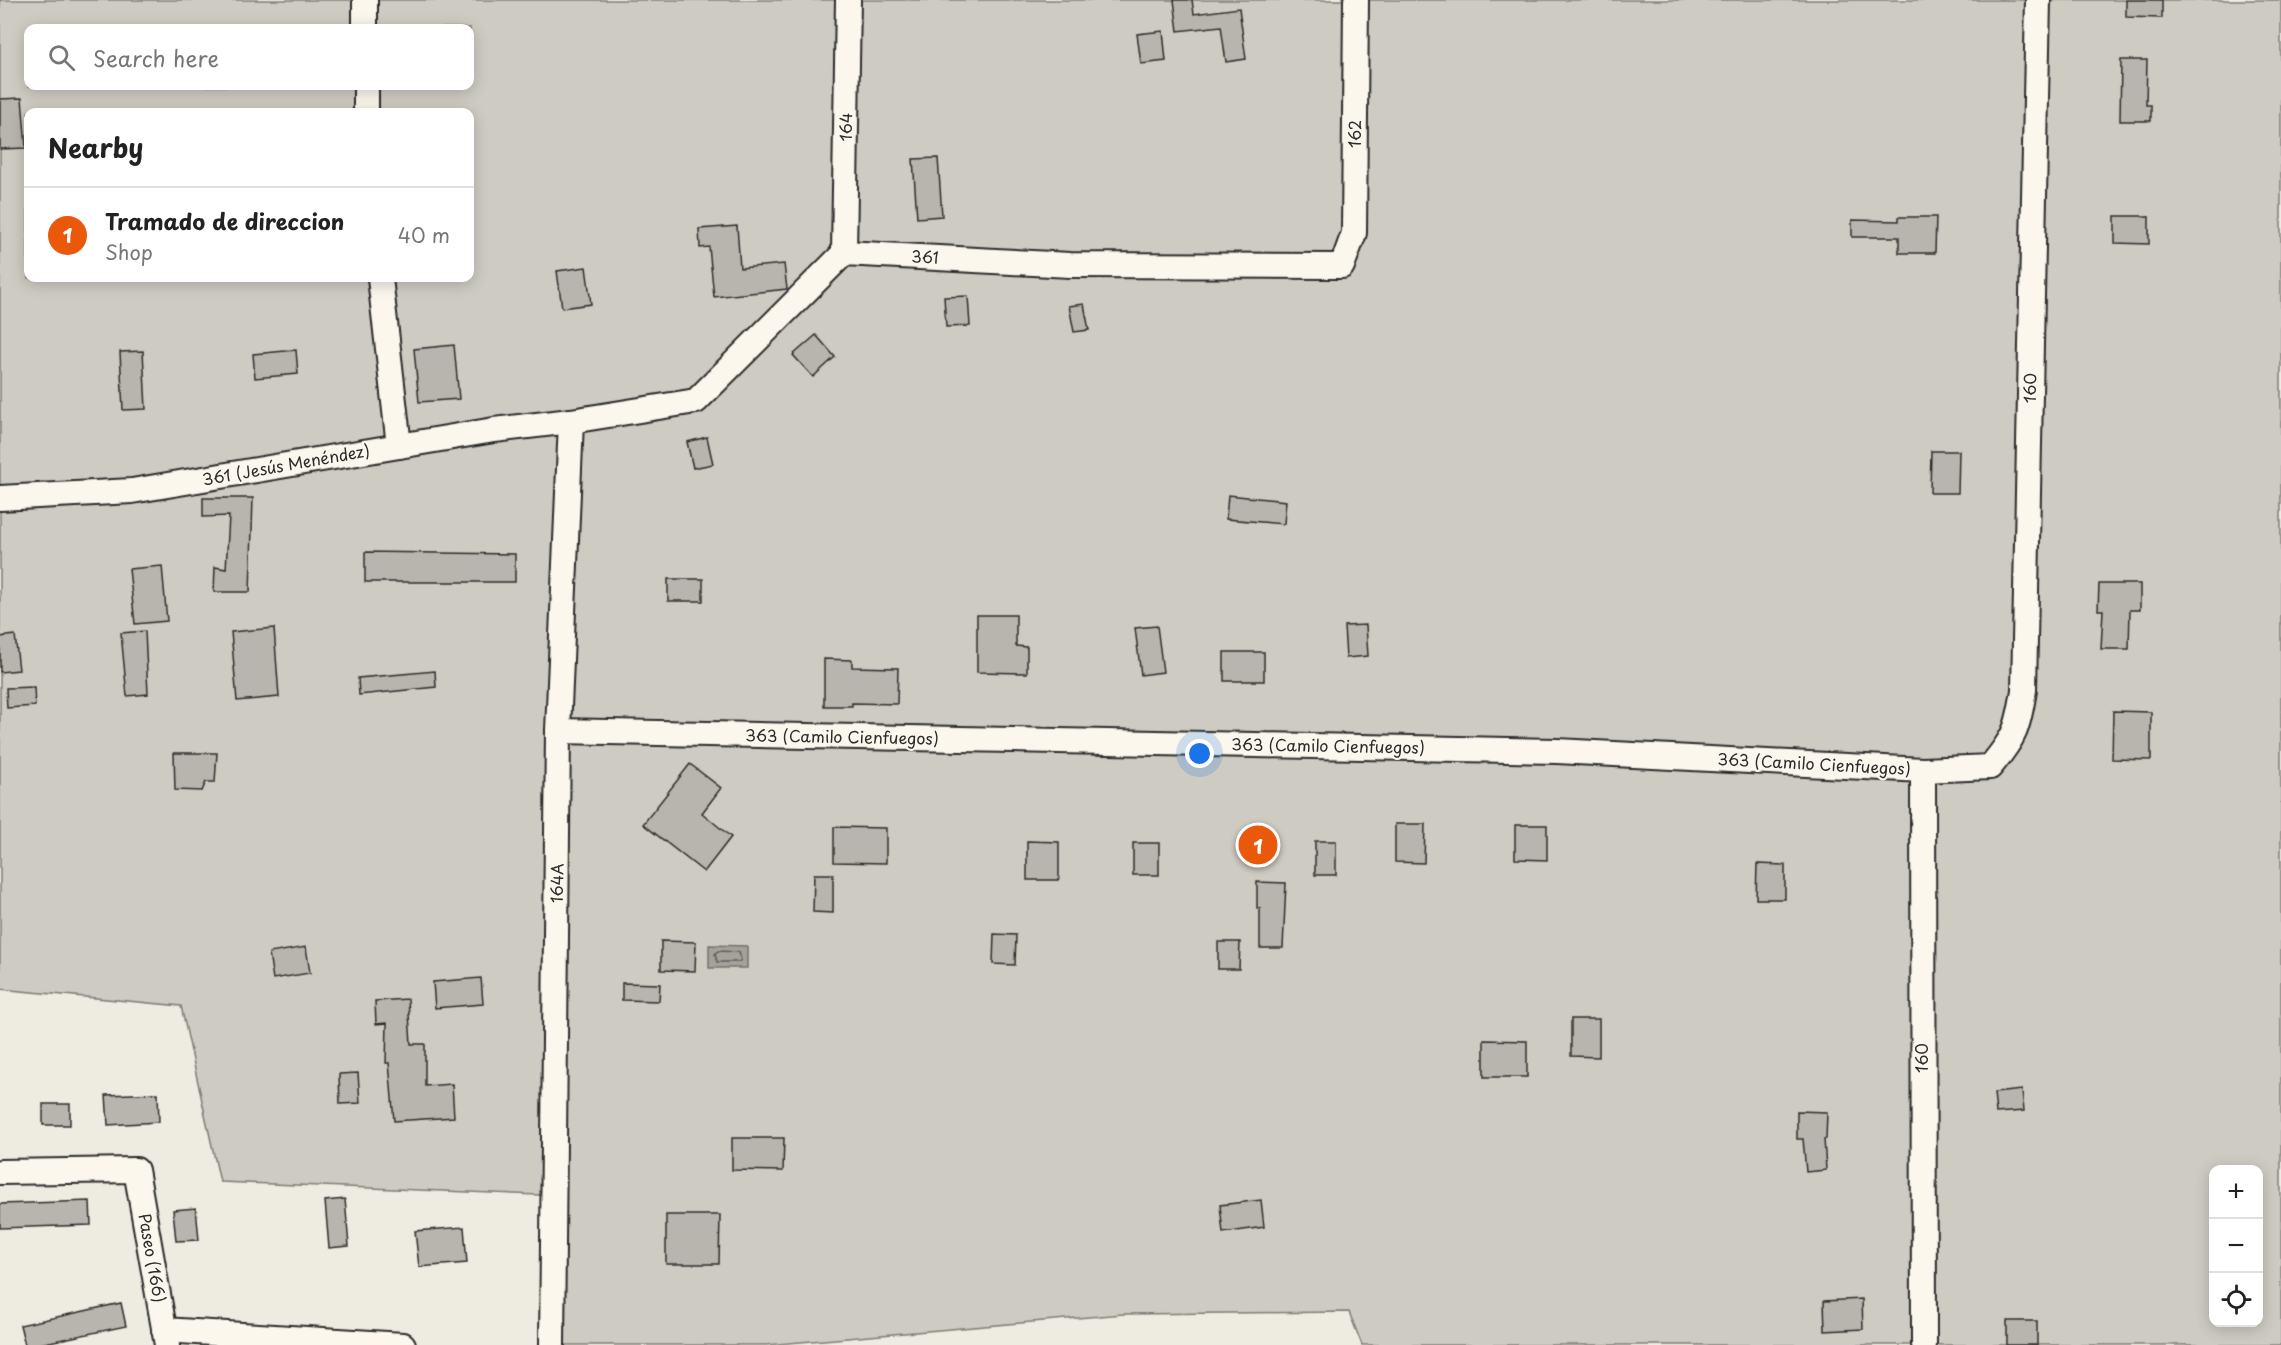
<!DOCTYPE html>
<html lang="en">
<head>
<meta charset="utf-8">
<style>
	body { margin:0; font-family:"Playpen Sans",sans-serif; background:#f2f2f2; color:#222 }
	.controls { position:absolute; right:18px; bottom:18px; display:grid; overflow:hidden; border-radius:12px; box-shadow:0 3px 15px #0003 }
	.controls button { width:54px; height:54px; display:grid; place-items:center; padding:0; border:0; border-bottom:2px solid #e0e0e0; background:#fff; color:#222; font:30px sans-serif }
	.you { position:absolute; left:1200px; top:754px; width:21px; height:21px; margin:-15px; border:4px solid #fff; border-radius:50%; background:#1a73e8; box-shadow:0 0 0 9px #1a73e833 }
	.badge { display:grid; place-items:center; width:39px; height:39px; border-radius:50%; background:#ea580c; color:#fff; font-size:20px; font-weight:700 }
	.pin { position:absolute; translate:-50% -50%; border:3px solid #fff; box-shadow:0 2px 6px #0006 }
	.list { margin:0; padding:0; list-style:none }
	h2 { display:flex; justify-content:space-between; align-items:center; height:78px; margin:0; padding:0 24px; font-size:26px }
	h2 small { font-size:20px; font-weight:400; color:#767676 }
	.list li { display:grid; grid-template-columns:39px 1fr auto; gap:18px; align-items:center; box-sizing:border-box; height:96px; padding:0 24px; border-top:2px solid #e0e0e0 }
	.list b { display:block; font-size:22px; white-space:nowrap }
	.list p { margin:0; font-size:20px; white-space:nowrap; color:#767676 }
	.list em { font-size:20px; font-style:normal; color:#767676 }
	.icon { flex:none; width:33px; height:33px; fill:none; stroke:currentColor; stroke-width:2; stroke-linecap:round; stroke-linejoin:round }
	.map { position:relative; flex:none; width:2281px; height:1345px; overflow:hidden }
	.search { position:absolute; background:#fff; box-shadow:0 3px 15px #0003; left:24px; top:24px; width:450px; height:66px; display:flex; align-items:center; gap:15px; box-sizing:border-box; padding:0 21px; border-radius:12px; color:#767676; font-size:22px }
	.panel { position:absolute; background:#fff; box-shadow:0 3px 15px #0003; left:24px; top:108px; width:450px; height:174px; border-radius:12px }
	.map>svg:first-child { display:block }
	.green { fill:#cecbc2; stroke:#7c7b76; stroke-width:1.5; fill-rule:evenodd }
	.water { fill:#a4a29a; stroke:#74726e; stroke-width:1.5 }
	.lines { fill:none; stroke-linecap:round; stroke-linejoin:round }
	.shore { stroke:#5b5b57; stroke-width:1.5 }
	.building { fill:#b8b5ae; stroke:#2b2b2b; stroke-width:1.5 }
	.minor-casing { stroke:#2b2b2b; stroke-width:28 }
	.minor { stroke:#fbf7ec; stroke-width:24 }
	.labels { text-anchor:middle; stroke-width:4.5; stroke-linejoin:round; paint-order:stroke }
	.street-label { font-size:16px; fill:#2b2b2b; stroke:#fbf7ec }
</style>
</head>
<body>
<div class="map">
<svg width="2281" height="1345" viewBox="0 0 2281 1345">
	<rect width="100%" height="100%" fill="#eeebe0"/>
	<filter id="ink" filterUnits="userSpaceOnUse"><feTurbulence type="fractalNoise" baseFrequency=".0167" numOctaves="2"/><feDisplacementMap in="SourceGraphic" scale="12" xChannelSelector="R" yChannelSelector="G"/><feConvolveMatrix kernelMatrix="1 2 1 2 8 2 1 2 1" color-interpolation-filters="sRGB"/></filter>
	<g filter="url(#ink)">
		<path class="green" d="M0 0H2281V1345H1362L1349 1312 1123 1314 766 1345H562L564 1196 220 1182 181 1006 0 989ZM28 28H470V86H28ZM28 112H470V278H28ZM2214 1170H2258V1322H2214Z"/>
		<path class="water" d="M709 945 747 946V968H709Z"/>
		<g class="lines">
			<path class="shore" d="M718 951 739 952 741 960 738 962H717L715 954Z"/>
		</g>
		<g class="building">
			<path d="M1174 0H1192L1194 14 1239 8 1246 59 1226 62 1221 26 1178 31Z"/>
			<path d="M2126 0H2162V18L2126 17Z"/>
			<path d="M1163 31 1166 61 1141 64 1137 34Z"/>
			<path d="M2121 60H2147L2146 105H2151V121H2120Z"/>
			<path d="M22 98 26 148 0 149V99Z"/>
			<path d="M938 158 942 216 917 218 913 159Z"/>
			<path d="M2115 216H2149V244L2115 243Z"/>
			<path d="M1899 217H1936L1935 253H1899V237H1852V220L1899 221Z"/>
			<path d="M737 226 740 268 784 264 787 289 714 297 709 247 700 248 699 229Z"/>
			<path d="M586 267 591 304 562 308 557 271Z"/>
			<path d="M968 296 970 326 946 327 944 297Z"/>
			<path d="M1084 304 1089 330 1074 332 1069 306Z"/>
			<path d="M816 335 835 357 813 377 793 355Z"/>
			<path d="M454 345 459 399 419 402 414 349Z"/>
			<path d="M296 350 298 374 255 378 253 354Z"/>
			<path d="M143 351 146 409 123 410 120 352Z"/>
			<path d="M707 437 713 464 693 468 687 442Z"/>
			<path d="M1931 451H1959L1958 493H1930Z"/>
			<path d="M1228 495 1286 501 1284 524 1226 519Z"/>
			<path d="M203 498H253L250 592H214L215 567 226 569 229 516 203 517Z"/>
			<path d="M365 552 515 554V582H365Z"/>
			<path d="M162 566 167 621 135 624 129 569Z"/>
			<rect x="668" y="579" width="35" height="22"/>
			<path d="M2099 584H2140V610H2130L2129 649H2101L2103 610H2098Z"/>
			<path d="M977 615H1016V646L1027 647V673L977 672Z"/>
			<path d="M1366 625 1368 656 1346 658 1344 626Z"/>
			<path d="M1157 626 1163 672 1141 675 1135 628Z"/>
			<path d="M274 628 279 697 237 701 231 632Z"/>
			<path d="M145 631 148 694 127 696 121 633Z"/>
			<path d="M15 635 19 670 0 672V637Z"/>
			<rect x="1224" y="652" width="40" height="29"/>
			<path d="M824 659 852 660V667L898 668 897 704 852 703V706H824Z"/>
			<path d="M435 671 436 687 359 695 358 678Z"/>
			<path d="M34 687 35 706 7 708 6 688Z"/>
			<path d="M2113 711 2151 712V760L2112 759Z"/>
			<path d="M174 753H217L215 782H206L202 791 175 790Z"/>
			<path d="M690 764 721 788 702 813 731 837 704 872 643 824Z"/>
			<path d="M1395 824H1425L1424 863 1395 862Z"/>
			<path d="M1515 825H1547V860L1515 859Z"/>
			<path d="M834 827 886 828V863L834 862Z"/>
			<path d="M1027 841 1059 842V880H1027Z"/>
			<rect x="1315" y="841" width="21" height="34"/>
			<rect x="1133" y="843" width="26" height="32"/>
			<path d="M1757 864 1785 865V899H1756Z"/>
			<path d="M814 874H833V913L813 912Z"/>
			<path d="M1257 882 1286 883 1283 948H1260V908H1257Z"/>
			<path d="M994 934 1016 935 1015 965 993 964Z"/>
			<path d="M661 941 696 942 695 971 661 970Z"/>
			<path d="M1218 942H1240L1239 969H1218Z"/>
			<path d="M306 947 310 973 273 979 269 953Z"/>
			<path d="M481 978 483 1004 435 1008 433 982Z"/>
			<path d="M622 983 660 984 659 1001 622 1000Z"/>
			<path d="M408 999 411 1044H425V1086L452 1084 454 1117 394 1121 389 1063H386L387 1023 376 1024 375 1001Z"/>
			<path d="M1571 1019H1599V1057L1571 1056Z"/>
			<path d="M1484 1040 1527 1041V1077H1484Z"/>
			<path d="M358 1073 360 1103 340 1104 339 1074Z"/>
			<path d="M2022 1090 2024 1111 1996 1113 1994 1093Z"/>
			<path d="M158 1093 159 1122 108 1125 106 1095Z"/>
			<rect x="43" y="1104" width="27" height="21"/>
			<path d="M1797 1111 1827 1112 1826 1139H1824L1826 1170 1806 1172 1803 1139H1797Z"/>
			<path d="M732 1138H784L783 1171 732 1170Z"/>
			<path d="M345 1199 349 1246 329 1248 325 1201Z"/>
			<path d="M1261 1200 1264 1227 1223 1233 1220 1205Z"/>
			<path d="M90 1201 91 1225 0 1228V1204Z"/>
			<path d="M196 1208 199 1240 176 1241 173 1210Z"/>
			<path d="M666 1215H720L719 1264H666Z"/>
			<path d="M464 1227 467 1263 419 1267 415 1231Z"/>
			<path d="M1862 1299 1863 1329 1825 1331 1824 1301Z"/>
			<path d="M121 1303 126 1326 35 1345H25L20 1325Z"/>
			<rect x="2007" y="1321" width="30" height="24"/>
		</g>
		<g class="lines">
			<defs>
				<g id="minor">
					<path d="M365 0V28"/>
					<path d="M366 86V112"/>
					<path d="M844 253 848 0"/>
					<path d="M380 278 399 446"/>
					<path d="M0 498 132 491 494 430 571 421 696 401 844 253 1070 265 1342 266 1354 233 1356 0"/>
					<path d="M558 731 1557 751 1923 770 1990 767C2015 737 2018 729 2024 690L2038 0"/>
					<path d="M1923 770 1924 1345"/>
					<path d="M0 1172 136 1170 167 1345"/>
					<path d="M164 1330 403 1345"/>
					<path d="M552 1345 558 731 571 421"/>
				</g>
			</defs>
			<use href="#minor" class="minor-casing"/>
			<use href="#minor" class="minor"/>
		</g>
	</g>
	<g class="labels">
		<g class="street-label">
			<text transform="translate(846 127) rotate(-89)" y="6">164</text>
			<text transform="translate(1355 134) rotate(-90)" y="6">162</text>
			<text transform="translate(925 257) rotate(3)" y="6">361</text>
			<text transform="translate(2030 388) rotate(-89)" y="6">160</text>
			<text transform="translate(286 465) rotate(-10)" y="6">361 (Jesús Menéndez)</text>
			<text transform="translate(842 737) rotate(1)" y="6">363 (Camilo Cienfuegos)</text>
			<text transform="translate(1328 746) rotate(1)" y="6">363 (Camilo Cienfuegos)</text>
			<text transform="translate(1814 764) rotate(3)" y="6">363 (Camilo Cienfuegos)</text>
			<text transform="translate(557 883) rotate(-89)" y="6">164A</text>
			<text transform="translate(1922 1058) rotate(-90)" y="6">160</text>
			<text transform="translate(152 1258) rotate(80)" y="6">Paseo (166)</text>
		</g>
	</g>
</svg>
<div class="controls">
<button>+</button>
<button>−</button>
<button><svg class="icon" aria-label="locate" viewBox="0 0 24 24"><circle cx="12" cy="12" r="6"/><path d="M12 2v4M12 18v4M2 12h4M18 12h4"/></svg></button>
</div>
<div class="you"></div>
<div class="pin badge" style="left:1258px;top:845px">1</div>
<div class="search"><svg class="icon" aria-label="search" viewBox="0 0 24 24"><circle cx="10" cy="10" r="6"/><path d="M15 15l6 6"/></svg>Search here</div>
<section class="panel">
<h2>Nearby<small></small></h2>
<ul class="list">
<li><span class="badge">1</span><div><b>Tramado de direccion</b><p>Shop</p></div><em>40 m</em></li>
</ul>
</section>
</div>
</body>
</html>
